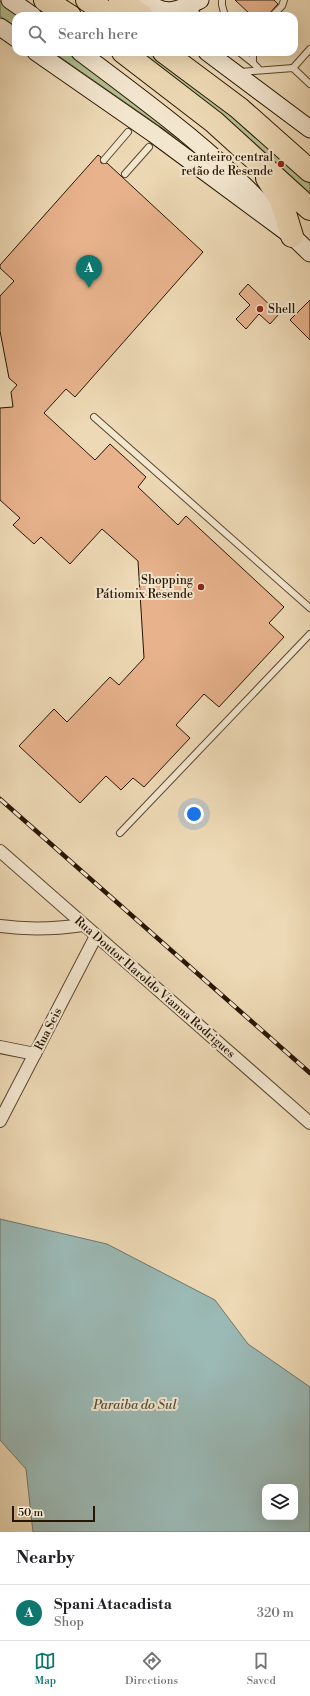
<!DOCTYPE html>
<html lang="en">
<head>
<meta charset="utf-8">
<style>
	body { margin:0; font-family:"Libre Bodoni",serif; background:#f2f2f2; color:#202124 }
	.controls { position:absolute; right:12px; bottom:12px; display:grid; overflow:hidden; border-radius:8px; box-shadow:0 4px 16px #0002 }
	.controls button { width:36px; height:36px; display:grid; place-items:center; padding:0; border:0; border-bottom:1px solid #e0e0e0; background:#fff; color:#202124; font:20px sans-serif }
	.scale { position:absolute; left:12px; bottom:10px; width:83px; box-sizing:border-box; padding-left:4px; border:2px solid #281602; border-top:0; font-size:11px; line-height:14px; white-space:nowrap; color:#281602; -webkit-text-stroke:3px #f3e6cf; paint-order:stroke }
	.you { position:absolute; left:194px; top:814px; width:14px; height:14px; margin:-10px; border:3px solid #fff; border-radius:50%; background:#1a73e8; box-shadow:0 0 0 6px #1a73e833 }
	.badge { display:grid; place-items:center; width:26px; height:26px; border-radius:50%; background:#0f766e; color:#fff; font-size:13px; font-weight:700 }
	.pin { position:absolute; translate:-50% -33px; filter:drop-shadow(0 1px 2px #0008) }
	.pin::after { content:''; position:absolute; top:21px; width:14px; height:12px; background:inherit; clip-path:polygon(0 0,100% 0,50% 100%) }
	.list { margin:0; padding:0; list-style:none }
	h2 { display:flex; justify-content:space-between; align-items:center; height:52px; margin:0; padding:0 16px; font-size:17px }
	h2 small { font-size:13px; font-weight:400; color:#757577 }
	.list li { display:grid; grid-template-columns:26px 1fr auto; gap:12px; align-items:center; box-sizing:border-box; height:56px; padding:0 16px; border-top:1px solid #e0e0e0 }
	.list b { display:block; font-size:15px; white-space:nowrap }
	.list p { margin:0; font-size:13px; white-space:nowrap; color:#757577 }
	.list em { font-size:13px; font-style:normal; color:#757577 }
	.icon { flex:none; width:22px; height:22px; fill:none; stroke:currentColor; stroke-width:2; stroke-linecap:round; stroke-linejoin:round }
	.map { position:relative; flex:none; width:310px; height:1532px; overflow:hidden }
	.search { position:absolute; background:#fff; box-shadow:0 4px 16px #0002; left:12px; right:12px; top:12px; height:44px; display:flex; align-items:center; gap:10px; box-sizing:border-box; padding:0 14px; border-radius:12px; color:#757577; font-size:15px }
	.sheet { height:108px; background:#fff }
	nav { display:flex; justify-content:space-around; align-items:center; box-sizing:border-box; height:56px; border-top:1px solid #e0e0e0; background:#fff; font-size:11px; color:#757577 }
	nav a { display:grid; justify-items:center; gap:2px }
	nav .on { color:#0f766e }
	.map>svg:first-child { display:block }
	.green { fill:#b2c092; stroke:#6d6b4a }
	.water { fill:#9bb9b5; stroke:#6d786d; fill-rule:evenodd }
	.building { fill:#e7b28c; stroke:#281602 }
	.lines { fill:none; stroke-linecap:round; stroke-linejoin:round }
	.service-casing { stroke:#59472f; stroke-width:8 }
	.minor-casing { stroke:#59472f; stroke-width:14 }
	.secondary-casing { stroke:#281602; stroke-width:19 }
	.motorway-casing { stroke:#281602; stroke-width:24 }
	.service { stroke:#f3e6cf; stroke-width:6 }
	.minor { stroke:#f3e6cf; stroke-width:12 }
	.secondary { stroke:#f3e6cf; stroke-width:17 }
	.motorway { stroke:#edd9b5; stroke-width:22 }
	.rail-casing { stroke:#281602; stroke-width:4.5 }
	.rail { stroke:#f3e6cf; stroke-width:3; stroke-dasharray:9; stroke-linecap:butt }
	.poi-dot { fill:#8f2418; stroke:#f3e6cf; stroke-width:1.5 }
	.labels { text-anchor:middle; stroke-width:4; stroke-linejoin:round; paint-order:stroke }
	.poi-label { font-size:12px; fill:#281602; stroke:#f3e6cf; text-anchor:end }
	.street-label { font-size:12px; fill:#281602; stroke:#f3e6cf }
	.water-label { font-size:13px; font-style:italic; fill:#504f41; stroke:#f3e6cf }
</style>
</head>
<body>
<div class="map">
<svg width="310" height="1532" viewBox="0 0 310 1532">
	<rect width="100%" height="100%" fill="#edd9b5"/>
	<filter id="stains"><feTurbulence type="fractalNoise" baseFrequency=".005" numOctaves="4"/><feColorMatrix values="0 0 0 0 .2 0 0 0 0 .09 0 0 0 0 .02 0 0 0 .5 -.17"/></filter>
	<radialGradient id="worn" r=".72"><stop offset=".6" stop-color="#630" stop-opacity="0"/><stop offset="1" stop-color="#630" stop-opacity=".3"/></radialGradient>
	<g class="green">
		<path d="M0 1 25 16H16V27L0 16Z"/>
		<path d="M53 52H72L221 169Z"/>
		<path d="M135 52H149L250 129 310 184V198Z"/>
	</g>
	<path class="water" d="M0 1219 107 1244 215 1300 248 1344 310 1387V1532H33L26 1469 0 1440ZM265 1487H295V1517H265Z"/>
	<g class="building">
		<path d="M235 0H274L278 4 267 16H252Z"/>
		<path d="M98 155 101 157V163H107L203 252 75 397 66 389 44 413 95 460 110 444 146 477 138 487 178 525 186 516 284 607 269 623 284 637 219 707 204 694 176 725 190 738 144 787 133 778 121 790 106 776 80 803 19 746 54 709 67 722 110 677 119 685 144 658 138 561 102 529 70 564 41 537 34 544 13 525 20 518 0 500V408L13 407 11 392 17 385 9 378 0 331V296L14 281 0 268V265Z"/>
		<path d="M248 284 279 314 270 324 259 314 246 329 236 319 250 305 239 294Z"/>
		<path d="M310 300V340L290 320Z"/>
	</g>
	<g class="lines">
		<defs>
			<g id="service">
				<path d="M222 0V5L225 16"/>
				<path d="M196 12 197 16"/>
				<path d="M272 16 282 6 284 0"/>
				<path d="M239 52 253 63"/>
				<path d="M253 52V63L258 68"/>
				<path d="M293 68 310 49"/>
				<path d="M240 72 293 68 310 84"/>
				<path d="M104 160 128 132"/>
				<path d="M125 174 149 147"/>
				<path d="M94 417 310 608"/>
				<path d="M120 833 310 634"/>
			</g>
			<g id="minor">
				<path d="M0 851 310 1123"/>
				<path d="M0 926C29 930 55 929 83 925"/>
				<path d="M0 1047 35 1054"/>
				<path d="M0 1121 96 936"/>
			</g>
			<g id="secondary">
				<path d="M10 0 33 16"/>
				<path d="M145 0C165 18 179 10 200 0"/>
				<path d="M0 27 16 38"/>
				<path d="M36 52 154 134 292 236"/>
				<path d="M80 52C146 102 212 149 268 210"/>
				<path d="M207 52 310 129"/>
				<path d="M284 228 310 253"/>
			</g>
			<g id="motorway">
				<path d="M45 0 70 16"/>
				<path d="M87 0 112 16"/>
				<path d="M120 0 142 16"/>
				<path d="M123 52 214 122 310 209"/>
				<path d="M164 52 239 108 310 171"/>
				<path d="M267 178 281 200 292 236"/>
			</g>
		</defs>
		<use href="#service" class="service-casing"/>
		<use href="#minor" class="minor-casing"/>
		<use href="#secondary" class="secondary-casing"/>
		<use href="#motorway" class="motorway-casing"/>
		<use href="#service" class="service"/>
		<use href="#minor" class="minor"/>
		<use href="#secondary" class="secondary"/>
		<use href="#motorway" class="motorway"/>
		<defs>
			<path id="rail" d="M0 799 310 1073"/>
		</defs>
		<use href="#rail" class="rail-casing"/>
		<use href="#rail" class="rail"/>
	</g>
	<g class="poi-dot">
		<circle cx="281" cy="164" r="4"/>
		<circle cx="260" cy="309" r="4"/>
		<circle cx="201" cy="587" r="4"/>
	</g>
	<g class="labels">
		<g class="poi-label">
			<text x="273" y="161">canteiro central<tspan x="273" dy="14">retão de Resende</tspan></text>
			<text x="268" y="313" text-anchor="start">Shell</text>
			<text x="193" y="584">Shopping<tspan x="193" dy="14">Pátiomix Resende</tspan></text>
		</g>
		<g class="street-label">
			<text transform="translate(155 987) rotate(41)" y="4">Rua Doutor Haroldo Vianna Rodrigues</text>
			<text transform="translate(48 1029) rotate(-63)" y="4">Rua Seis</text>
		</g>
		<g class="water-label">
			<text x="135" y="1409">Paraiba do Sul</text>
		</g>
	</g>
	<rect width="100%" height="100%" filter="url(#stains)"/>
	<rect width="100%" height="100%" fill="url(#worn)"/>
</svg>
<div class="controls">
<button><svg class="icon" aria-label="layers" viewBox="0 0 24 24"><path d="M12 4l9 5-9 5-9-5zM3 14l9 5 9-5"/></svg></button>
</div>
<div class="scale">50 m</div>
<div class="you"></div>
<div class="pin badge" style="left:89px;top:288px">A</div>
<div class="search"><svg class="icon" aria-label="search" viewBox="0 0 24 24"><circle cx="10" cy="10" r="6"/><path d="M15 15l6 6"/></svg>Search here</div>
</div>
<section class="sheet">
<h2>Nearby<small></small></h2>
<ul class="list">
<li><span class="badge">A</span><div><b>Spani Atacadista</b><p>Shop</p></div><em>320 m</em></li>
</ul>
</section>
<nav>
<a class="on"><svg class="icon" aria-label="map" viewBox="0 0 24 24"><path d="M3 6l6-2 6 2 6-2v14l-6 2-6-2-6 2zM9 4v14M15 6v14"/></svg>Map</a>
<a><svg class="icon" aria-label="directions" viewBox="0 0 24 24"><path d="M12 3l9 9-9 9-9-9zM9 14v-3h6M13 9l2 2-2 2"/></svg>Directions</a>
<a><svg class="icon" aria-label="saved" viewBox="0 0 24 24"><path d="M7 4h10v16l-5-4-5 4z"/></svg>Saved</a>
</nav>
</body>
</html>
